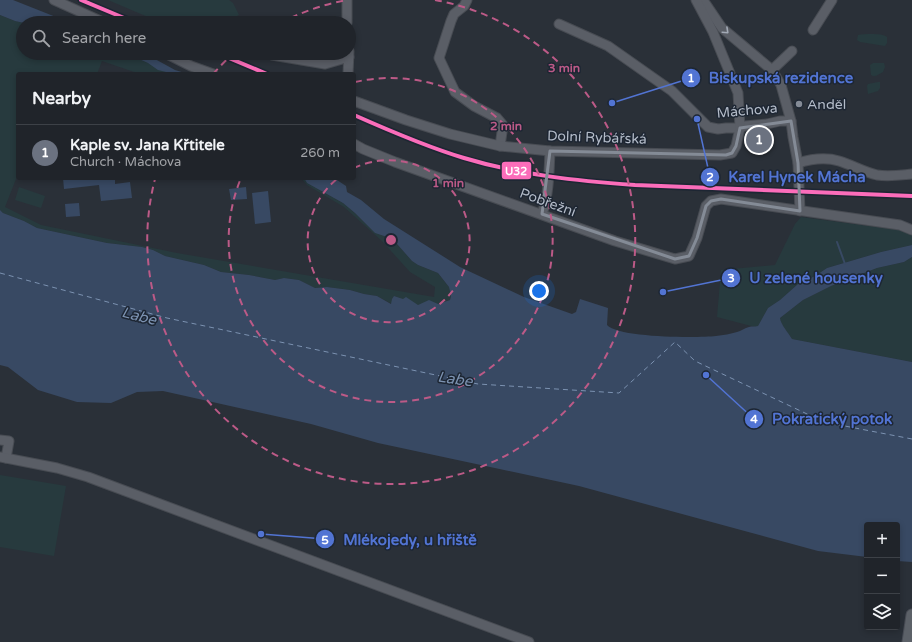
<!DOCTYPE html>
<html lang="en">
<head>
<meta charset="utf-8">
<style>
	body { margin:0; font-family:"Varela Round",sans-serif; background:#2d3036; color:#f1f3f6 }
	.controls { position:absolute; right:12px; bottom:12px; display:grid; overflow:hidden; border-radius:4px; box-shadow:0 2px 6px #0003 }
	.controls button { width:36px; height:36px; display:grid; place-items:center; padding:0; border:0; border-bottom:1px solid #3d4147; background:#20242a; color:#f1f3f6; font:20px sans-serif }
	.you { position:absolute; left:539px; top:291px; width:14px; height:14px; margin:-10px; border:3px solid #fff; border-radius:50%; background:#1a73e8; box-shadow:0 0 0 6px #1a73e833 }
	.badge { display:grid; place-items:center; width:26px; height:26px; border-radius:50%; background:#1a73e8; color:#fff; font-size:13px; font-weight:700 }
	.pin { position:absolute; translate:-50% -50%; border:2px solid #fff; box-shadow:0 1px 4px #0006 }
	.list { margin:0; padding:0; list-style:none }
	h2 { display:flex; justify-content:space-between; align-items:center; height:52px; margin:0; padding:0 16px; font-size:17px }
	h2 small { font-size:13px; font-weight:400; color:#a2a4a8 }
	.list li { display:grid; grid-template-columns:26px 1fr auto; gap:12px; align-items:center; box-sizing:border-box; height:56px; padding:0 16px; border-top:1px solid #3d4147 }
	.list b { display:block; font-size:15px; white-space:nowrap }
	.list p { margin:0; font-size:13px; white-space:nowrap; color:#a2a4a8 }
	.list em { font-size:13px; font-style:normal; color:#a2a4a8 }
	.icon { flex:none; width:22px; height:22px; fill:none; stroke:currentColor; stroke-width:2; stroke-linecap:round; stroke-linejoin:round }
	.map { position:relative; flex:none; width:912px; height:642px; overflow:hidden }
	.search { position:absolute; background:#20242a; box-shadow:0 2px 6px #0003; left:16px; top:16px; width:340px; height:44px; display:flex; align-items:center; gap:10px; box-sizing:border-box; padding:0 14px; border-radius:22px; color:#a2a4a8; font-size:15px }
	.panel { position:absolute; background:#20242a; box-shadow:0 2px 6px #0003; left:16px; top:72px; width:340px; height:108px; border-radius:4px }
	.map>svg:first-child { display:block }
	.green { fill:#273a3e }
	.water { fill:#384963 }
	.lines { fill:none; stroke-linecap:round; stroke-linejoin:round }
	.stream { stroke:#384963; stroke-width:2 }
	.ferry { stroke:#7c92b1; stroke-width:1; stroke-dasharray:5 4; stroke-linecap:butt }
	.minor-casing { stroke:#484c53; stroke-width:11 }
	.major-casing { stroke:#484c55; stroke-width:13 }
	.minor { stroke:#5a5e66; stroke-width:9 }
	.major { stroke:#5c6168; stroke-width:11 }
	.rail-casing { stroke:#595d64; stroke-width:3.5 }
	.rail { stroke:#1d2633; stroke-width:2; stroke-dasharray:6; stroke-linecap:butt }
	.rail-1-casing { stroke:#1d2633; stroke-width:7 }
	.rail-1 { stroke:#fb6dba; stroke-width:4 }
	.oneway { stroke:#a2a9b5 }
	.marked { fill:none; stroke:#848b96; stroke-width:3; stroke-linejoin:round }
	.ring { fill:none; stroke:#bc5a87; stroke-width:2; stroke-dasharray:7 5 }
	.poi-dot { fill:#848b96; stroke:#1d2633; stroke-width:1.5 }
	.labels { text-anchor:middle; stroke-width:3; stroke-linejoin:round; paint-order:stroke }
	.poi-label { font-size:14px; fill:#b4bcc9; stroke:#1d2633; text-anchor:start }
	.street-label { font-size:14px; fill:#b4bcc9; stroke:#1d2633 }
	.water-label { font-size:15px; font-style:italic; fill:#7c92b1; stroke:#1d2633 }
	.centre { fill:#bc5a87; stroke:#1d2633; stroke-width:2 }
	.ring-label { font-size:12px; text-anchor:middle; font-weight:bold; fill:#bc5a87; stroke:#1d2633; stroke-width:3; stroke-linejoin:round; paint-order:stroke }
	.leader { fill:none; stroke:#5274d3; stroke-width:1.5 }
	.callout-dot { fill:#5274d3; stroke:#1d2633; stroke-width:1.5 }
	.mark-label { font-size:12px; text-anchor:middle; font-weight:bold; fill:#fff }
	.callout-label { font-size:15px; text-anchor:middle; font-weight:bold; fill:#5274d3; stroke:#1d2633; stroke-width:3; stroke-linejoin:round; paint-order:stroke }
	.line-badge { stroke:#1d2633; stroke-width:1.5 }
	.badge-label { font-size:11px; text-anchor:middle; font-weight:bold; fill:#fff }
</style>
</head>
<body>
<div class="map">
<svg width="912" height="642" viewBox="0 0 912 642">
	<rect width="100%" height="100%" fill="#2a3038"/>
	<g class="green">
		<path d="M108 0H229L233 3 239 15 222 23H162Z"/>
		<path d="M0 15 15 21 24 23H23V53H119L130 58 139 59 173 74H140L102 61 97 74H18V174L5 207 41 225 177 253 434 297 435 287 410 272 382 241 344 207 307 185 301 178H304L307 183 343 203 355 213 375 233 387 237 397 244 412 261 418 265 438 273 449 287 451 296 450 300 438 304 418 305 394 296 392 304 377 296 364 294 350 290 327 287 315 288 299 280 284 278 275 280 249 275 221 272 204 265 165 256 153 250 142 247 107 243 37 228 24 221 3 213 0 210Z"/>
		<path d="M858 35C865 34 882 33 887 37V43L885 46 860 42 857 40Z"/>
		<path d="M873 63H884L885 67 883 72C879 74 875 78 871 75L870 65Z"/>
		<path d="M878 82H880V88L878 91 868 94 867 86 868 84Z"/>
		<path d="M19 187 45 196 41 208 15 200Z"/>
		<path d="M801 217 899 230 912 228V245L881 252 827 268 815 276 798 284 780 300 768 308 758 326 755 327 717 317 721 270 775 265 795 224Z"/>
		<path d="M912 257V362L792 339C788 332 781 326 780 318L803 300 831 286 877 268 904 262Z"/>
		<path d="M0 475 66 486 54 556 0 547Z"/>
	</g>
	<g class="water">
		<path d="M0 0H13L71 23H24L15 21 0 15Z"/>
		<path d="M119 53H144L175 70 188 74H174L158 70 148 63 139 59 130 58Z"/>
		<path d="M63 178H115V184L130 182 132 198 101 201 99 185 64 189Z"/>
		<path d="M304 178H334L346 186 347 192 361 200 384 219 460 267 524 297 572 314 576 312 580 299 608 308 607 325C619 338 697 338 716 336 723 335 731 334 737 332 741 331 745 328 749 327 752 326 754 327 758 326L768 308 780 300 798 284 815 276 827 268 881 252 912 245V257L904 262 877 268 831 286 803 300 780 318C781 325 788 332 792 339L912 362V562L897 561V525H867V557L818 551 579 486 378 443 311 424 163 391 137 392 111 403 77 402 38 390 8 367 0 365V210L3 213 24 221 37 228 107 243 142 247 153 250 165 256 204 265 221 272 249 275 275 280 284 278 299 280 315 288 327 287 350 290 364 294 377 296 391 304 392 299 394 296 403 299 406 297 418 305 429 300 438 304 450 300 451 296 449 287 438 273 418 265 412 261 397 244 387 237 375 233 355 213 343 203 307 183Z"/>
		<path d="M246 187 247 199 231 200 229 189Z"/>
		<path d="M268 191 271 222 255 224 252 193Z"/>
		<path d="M79 203 80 216 66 217 65 204Z"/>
	</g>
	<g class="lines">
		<path class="stream" d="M837 242 845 264"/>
		<path class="ferry" d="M0 273 167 318 478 384 619 393 675 342 695 361 824 422 912 439"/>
		<defs>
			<g id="minor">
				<path d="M54 0 105 23"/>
				<path d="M347 0V23"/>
				<path d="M467 0 464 6 454 14 451 21 439 58 455 92 474 106 497 118 503 125 500 146"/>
				<path d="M703 0 722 28 772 70 781 85 791 121 793 137 798 163 800 211"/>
				<path d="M559 24 608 46 652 77 672 91 708 127 718 129 726 128H740L745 126 767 124 780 121H791"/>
				<path d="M813 30 832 0"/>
				<path d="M165 53 191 66 213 74"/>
				<path d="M266 53 272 55 325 64 349 57"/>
				<path d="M772 70 792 51"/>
				<path d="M348 74 349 51"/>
				<path d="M354 101 406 120 450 134 500 146 550 151 720 155 732 153 736 146 740 128 738 93 713 32 696 0"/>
				<path d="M354 144 363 149 395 162 615 241 675 259 689 256 697 238 706 206 711 201 721 199 900 225 912 230"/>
				<path d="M798 163C811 159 826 157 839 161 852 165 864 172 877 175 889 177 901 175 912 174"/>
				<path d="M542 214C549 194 549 172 550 151"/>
				<path d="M0 440 9 441 6 458"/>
				<path d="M0 457 57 468 88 477 529 642"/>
			</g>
			<path id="major" d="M908 642 912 615"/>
		</defs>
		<use href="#minor" class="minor-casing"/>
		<use href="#major" class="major-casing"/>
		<use href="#minor" class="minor"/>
		<use href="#major" class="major"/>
		<defs>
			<path id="rail" d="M751 149 762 147"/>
		</defs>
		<use href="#rail" class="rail-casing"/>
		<use href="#rail" class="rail"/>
		<defs>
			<g id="rail-1">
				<path d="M81 0 136 23"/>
				<path d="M217 53 267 74"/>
				<path d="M354 115C390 131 427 147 464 158 520 175 578 181 635 185L912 196"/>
			</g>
		</defs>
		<use href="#rail-1" class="rail-1-casing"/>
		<use href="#rail-1" class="rail-1"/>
	</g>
	<defs><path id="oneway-chevron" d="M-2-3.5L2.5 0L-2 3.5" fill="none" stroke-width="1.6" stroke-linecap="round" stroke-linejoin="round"/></defs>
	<use class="oneway" href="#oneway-chevron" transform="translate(726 31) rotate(43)"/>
	<path class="marked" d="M791 121 798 163 800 211 721 199 711 201 706 206 697 238 689 256 675 259 542 214 550 151 726 155 732 153 736 146 740 128Z"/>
	<g class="ring">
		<path d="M354 168A81 81 0 1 1 338 178"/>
		<path d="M355 82A162 162 0 1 1 241 178"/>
		<path d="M213 74A244 244 0 0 1 234 53M280 23A244 244 0 0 1 347 0M435 0A244 244 0 1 1 155 179"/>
	</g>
	<circle class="poi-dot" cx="799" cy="104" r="4"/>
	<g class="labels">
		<g class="poi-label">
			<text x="807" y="109">Anděl</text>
		</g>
		<g class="street-label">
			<text transform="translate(747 110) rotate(-5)" y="5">Máchova</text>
			<text transform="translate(597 137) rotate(2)" y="5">Dolní Rybářská</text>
			<text transform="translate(548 202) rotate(20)" y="5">Pobřežní</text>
		</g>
		<g class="water-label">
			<text transform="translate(139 316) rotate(14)" y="5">Labe</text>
			<text transform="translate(455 379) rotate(8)" y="5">Labe</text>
		</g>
	</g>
	<circle cx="391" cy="240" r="6" class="centre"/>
	<g class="ring-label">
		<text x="564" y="72">3 min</text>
		<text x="506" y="130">2 min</text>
		<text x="448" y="187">1 min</text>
	</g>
	<path class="leader" d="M612 103L691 78M697 119L710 177M663 292L731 278M706 375L754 419M261 534L325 539"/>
	<g class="callout-dot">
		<circle cx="612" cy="103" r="4"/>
		<circle cx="697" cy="119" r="4"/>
		<circle cx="663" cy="292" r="4"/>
		<circle cx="706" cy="375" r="4"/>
		<circle cx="261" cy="534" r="4"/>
		<circle cx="691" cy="78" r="10"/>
		<circle cx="710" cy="177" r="10"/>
		<circle cx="731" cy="278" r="10"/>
		<circle cx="754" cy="419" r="10"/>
		<circle cx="325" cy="539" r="10"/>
	</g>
	<g class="mark-label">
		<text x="691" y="82">1</text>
		<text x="710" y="181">2</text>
		<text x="731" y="282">3</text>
		<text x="754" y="423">4</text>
		<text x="325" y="544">5</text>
	</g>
	<g class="callout-label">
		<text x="781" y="83">Biskupská rezidence</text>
		<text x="797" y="182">Karel Hynek Mácha</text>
		<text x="816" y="283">U zelené housenky</text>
		<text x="832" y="424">Pokratický potok</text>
		<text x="410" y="545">Mlékojedy, u hřiště</text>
	</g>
	<rect class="line-badge" x="501" y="161" width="31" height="19" rx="4" fill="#fb6dba"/>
	<g class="badge-label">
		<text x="516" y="175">U32</text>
	</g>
</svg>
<div class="controls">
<button>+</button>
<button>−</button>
<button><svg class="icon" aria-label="layers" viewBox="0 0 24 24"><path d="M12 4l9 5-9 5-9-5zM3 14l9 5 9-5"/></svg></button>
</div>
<div class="you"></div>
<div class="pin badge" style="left:759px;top:140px;background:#6b7280">1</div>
<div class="search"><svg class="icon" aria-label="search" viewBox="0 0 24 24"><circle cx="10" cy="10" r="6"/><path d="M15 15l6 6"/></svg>Search here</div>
<section class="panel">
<h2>Nearby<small></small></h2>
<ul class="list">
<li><span class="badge" style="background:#6b7280">1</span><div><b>Kaple sv. Jana Křtitele</b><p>Church · Máchova</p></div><em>260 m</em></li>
</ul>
</section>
</div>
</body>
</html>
